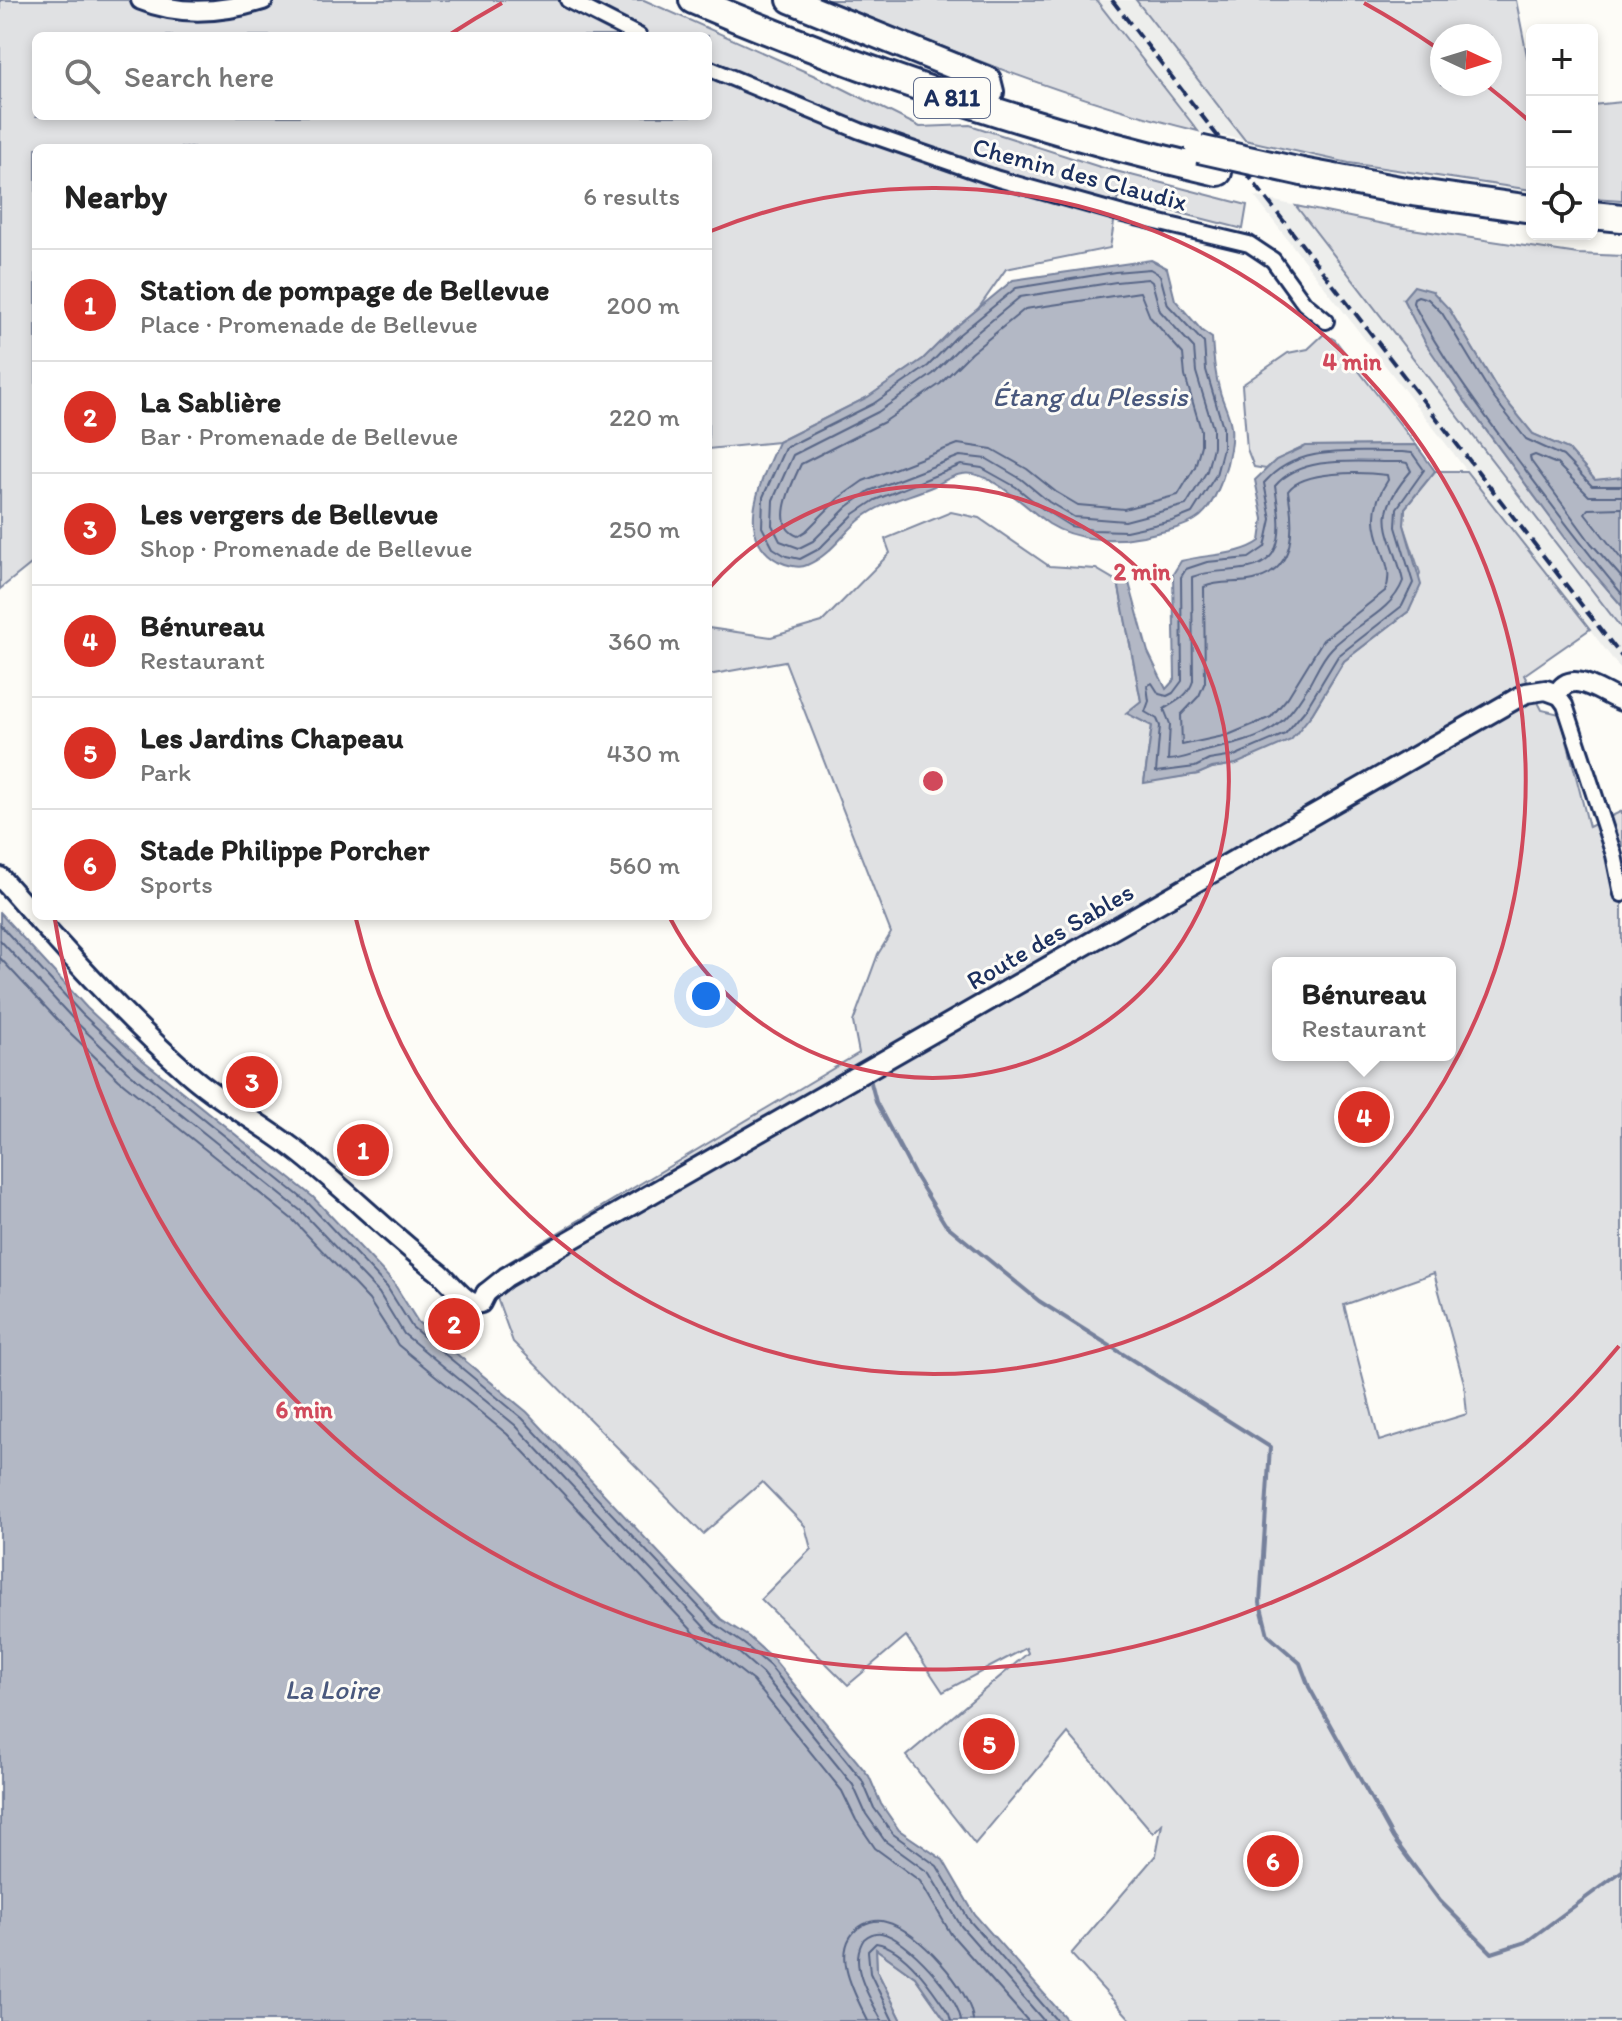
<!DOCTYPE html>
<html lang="en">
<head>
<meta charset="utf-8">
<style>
	body { margin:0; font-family:Itim,sans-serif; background:#f2f2f2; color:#222 }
	.controls { position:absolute; right:24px; top:24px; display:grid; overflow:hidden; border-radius:12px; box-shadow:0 4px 12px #0003 }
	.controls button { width:72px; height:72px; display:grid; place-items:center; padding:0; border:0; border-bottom:2px solid #e0e0e0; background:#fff; color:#222; font:40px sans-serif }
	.compass { position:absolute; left:1430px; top:24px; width:72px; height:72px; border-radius:50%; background:#fff; box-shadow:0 4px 12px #0003; rotate:94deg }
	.you { position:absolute; left:706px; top:996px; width:28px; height:28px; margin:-20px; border:6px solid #fff; border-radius:50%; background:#1a73e8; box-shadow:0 0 0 12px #1a73e833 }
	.badge { display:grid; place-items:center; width:52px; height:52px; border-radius:50%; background:#d93025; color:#fff; font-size:26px; font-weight:700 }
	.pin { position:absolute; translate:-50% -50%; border:4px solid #fff; box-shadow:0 2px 8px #0006 }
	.popup { position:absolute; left:1272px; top:957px; width:184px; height:104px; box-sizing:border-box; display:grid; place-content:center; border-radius:12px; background:#fff; filter:drop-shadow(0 2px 6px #0005); font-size:26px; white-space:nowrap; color:#767676 }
	.popup b { font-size:30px; color:#222 }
	.popup::after { content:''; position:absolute; left:50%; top:100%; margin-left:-16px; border:16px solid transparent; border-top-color:#fff }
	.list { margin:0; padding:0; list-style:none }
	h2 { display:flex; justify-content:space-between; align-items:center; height:104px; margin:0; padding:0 32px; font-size:34px }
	h2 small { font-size:26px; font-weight:400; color:#767676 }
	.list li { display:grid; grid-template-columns:52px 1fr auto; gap:24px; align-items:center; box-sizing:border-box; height:112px; padding:0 32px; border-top:2px solid #e0e0e0 }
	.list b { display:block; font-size:30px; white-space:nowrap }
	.list p { margin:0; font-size:26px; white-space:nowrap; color:#767676 }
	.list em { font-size:26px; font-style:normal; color:#767676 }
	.icon { flex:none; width:44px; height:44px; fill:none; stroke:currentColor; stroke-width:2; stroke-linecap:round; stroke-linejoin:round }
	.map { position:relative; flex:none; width:1622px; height:2021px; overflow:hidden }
	.search { position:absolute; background:#fff; box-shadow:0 4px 12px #0003; left:32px; top:32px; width:680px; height:88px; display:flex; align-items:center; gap:20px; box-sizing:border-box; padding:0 28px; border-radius:12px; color:#767676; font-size:30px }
	.panel { position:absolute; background:#fff; box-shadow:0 4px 12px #0003; left:32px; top:144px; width:680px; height:776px; border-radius:12px }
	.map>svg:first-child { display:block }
	.built { fill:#edeeec }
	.green { fill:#e0e1e3; stroke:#7e88a0; stroke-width:2; fill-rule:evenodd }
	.water { fill:#b3b8c5; stroke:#76819c; stroke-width:2 }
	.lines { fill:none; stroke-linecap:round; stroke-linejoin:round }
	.shore { stroke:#586687; stroke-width:2 }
	.stream { stroke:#76819c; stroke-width:4 }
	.minor-casing { stroke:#1b2f5e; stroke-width:20 }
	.tertiary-casing { stroke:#1b2f5e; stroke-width:24 }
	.trunk-casing { stroke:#1b2f5e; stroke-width:30 }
	.motorway-casing { stroke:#1b2f5e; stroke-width:32 }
	.minor { stroke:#fdfcf7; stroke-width:14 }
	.tertiary { stroke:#fdfcf7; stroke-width:18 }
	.trunk { stroke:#fdfcf7; stroke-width:24 }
	.motorway { stroke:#fdfcf7; stroke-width:26 }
	.rail { stroke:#1b2f5e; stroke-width:4; stroke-dasharray:12 6; stroke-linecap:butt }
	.motorway-bridge-casing { stroke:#1b2f5e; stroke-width:32; stroke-linecap:butt }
	.motorway-bridge { stroke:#fdfcf7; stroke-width:26 }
	.ring { fill:none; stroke:#d1495b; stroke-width:4 }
	.labels { text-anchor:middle; stroke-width:6; stroke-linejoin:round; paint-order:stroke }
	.shield { fill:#fdfcf7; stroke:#5f6c8c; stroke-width:2 }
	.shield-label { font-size:24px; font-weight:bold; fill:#1b2f5e }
	.street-label { font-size:26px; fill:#1b2f5e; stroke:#fdfcf7 }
	.water-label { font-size:28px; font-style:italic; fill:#49587d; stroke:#fdfcf7 }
	.centre { fill:#d1495b; stroke:#fdfcf7; stroke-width:4 }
	.ring-label { font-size:24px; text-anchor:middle; font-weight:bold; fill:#d1495b; stroke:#fdfcf7; stroke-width:6; stroke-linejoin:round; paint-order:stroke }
</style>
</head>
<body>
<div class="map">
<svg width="1622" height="2021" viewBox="0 0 1622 2021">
	<rect width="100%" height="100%" fill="#fdfcf7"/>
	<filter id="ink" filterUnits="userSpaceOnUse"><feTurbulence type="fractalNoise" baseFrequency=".0125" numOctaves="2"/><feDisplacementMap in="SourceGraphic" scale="16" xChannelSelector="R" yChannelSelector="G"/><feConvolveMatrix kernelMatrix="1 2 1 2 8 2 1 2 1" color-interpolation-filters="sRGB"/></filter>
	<g filter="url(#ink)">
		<g class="built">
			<path d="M1096 0H1136L1245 140 1198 131Z"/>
			<path d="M1254 196 1296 206 1622 629V671Z"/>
		</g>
		<g class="green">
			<path d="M0 0H644L840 87 920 127 970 125 1100 167 1247 205 1243 229 1118 197 1110 248 1006 269 978 309 951 331 923 359 868 397 778 442 708 449V148H36V560L0 589ZM36 36H708V116H36Z"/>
			<path d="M827 0H1096L1198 131C1071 100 948 50 827 0Z"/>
			<path d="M1136 0H1516L1532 81V190L1349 163 1245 140ZM1442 36H1490V84H1442Z"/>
			<path d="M1622 102V200L1592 198V105Z"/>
			<path d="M1296 206 1398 227 1578 254 1622 256V477L1619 479 1595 480 1568 449 1533 434 1499 392 1449 309 1403 299C1432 357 1469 408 1508 460 1544 510 1581 559 1622 606V629Z"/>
			<path d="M1324 334 1335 340 1416 445 1307 446 1276 460 1266 469 1254 467 1247 449 1242 385 1288 353 1308 349Z"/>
			<path d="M1435 471H1466L1590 629 1524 675 1542 710 1560 714 1589 827 1622 811V2021H1132L1071 1954 1156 1855 1162 1824 1153 1833 1068 1733 975 1844 906 1756 1028 1653 1026 1648 943 1692 906 1636 848 1685 761 1599 811 1549 805 1526 762 1482 703 1534 513 1342 497 1298 506 1264 859 1053 853 1022 878 954 891 933 785 661 708 675V628L771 637 822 622 890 553 885 539 951 512 979 518 1049 566 1096 569 1118 582 1141 701 1152 725 1144 782 1198 774 1211 768 1236 764 1312 714 1344 661 1409 611 1420 573 1404 525 1405 508ZM1278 963H1450V1055H1278ZM1434 1273 1464 1383 1467 1414 1379 1441 1344 1305Z"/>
			<path d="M876 1949 915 1977 946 2021H902L877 1971Z"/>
		</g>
		<g class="water">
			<path d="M1151 260 1167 268 1175 300 1202 331 1212 338C1213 357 1215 374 1220 392 1223 403 1230 415 1231 427 1234 451 1218 507 1195 520 1180 529 1160 532 1143 536 1113 542 1076 541 1049 524 1027 509 990 469 962 474 952 475 943 482 934 486 909 497 884 501 862 518 843 533 831 555 807 565 799 569 786 565 778 561 732 535 763 477 778 442L868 397 923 359 951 331 1013 280Z"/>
			<path d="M1414 286 1432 291 1449 309 1499 392 1533 434 1568 449 1595 480 1622 477V606L1577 554 1464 400 1426 344 1403 299Z"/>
			<path d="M1416 445 1435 471 1405 508 1404 525 1421 585 1409 611 1344 661 1312 714 1291 740 1236 764 1212 768 1198 774 1144 783 1152 726 1126 713 1141 701 1118 582 1128 579 1148 652 1166 689 1175 679 1173 574 1181 561C1207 554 1240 556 1260 541L1263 519 1255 480 1276 460 1306 446Z"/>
			<path d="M0 913 87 1008 139 1057 313 1197 393 1282 418 1322 527 1412 721 1619 749 1637 775 1661 869 1776 881 1804 899 1830 943 1860 975 1915 1068 2021H946L915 1977 876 1949 877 1971 902 2021H0Z"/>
		</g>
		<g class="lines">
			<g class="shore">
				<path d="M1150 269 1160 275 1168 305 1204 343 1206 370 1223 427V448L1216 475 1192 513 1172 521 1126 531 1093 530 1070 526 1043 509 1016 487 982 468 961 465 875 500 854 514 819 549 800 559 786 556 773 548 762 527 763 497 785 448 873 404 928 366 956 337 1016 288 1115 272Z"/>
				<path d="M1148 279 1152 282 1160 311 1194 348 1196 372 1213 428V447L1207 471 1186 505 1125 521 1074 517 1049 502 1021 479 987 459 960 456 869 491 847 507 813 541 799 548 780 541 772 525 773 500 793 455 878 412 933 374 963 344 1020 297 1116 282Z"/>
				<path d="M1140 292 1150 317 1183 354 1185 376 1201 430V445L1195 467 1178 495 1124 509 1078 505 1056 492 1027 469 992 449 958 444 863 481 839 498 806 531 798 536C769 526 793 482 801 464L884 422 940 384 971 353 1025 309Z"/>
				<path d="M1402 452 1412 453 1424 470 1397 508 1396 527 1413 583 1402 606 1338 656 1306 709 1285 734 1234 756 1209 760 1195 767 1156 772 1160 726 1157 719 1145 712 1149 701 1147 686 1152 683 1159 694 1167 696 1173 693 1182 681 1181 577 1186 569 1207 562 1249 558 1265 547 1271 519 1264 483C1298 443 1355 453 1402 452Z"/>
				<path d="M1402 462 1407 463 1411 471C1369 520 1391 527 1403 581 1391 613 1355 624 1332 648 1322 658 1316 673 1309 685 1280 733 1263 738 1210 750 1195 753 1183 760 1168 760L1170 724 1164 709C1176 701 1188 697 1193 681L1192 577C1210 570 1230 572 1249 568 1290 560 1279 515 1275 486 1303 453 1362 463 1402 462Z"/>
				<path d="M1387 475 1388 480C1353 531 1401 558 1385 591L1323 640 1288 697 1271 717 1228 735 1182 745 1181 715 1199 696 1205 682 1204 587C1219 580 1237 584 1254 580 1297 570 1294 525 1288 491 1303 470 1362 472 1387 475Z"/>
				<path d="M1622 486H1592L1563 456 1526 439 1493 397 1442 313 1428 299 1418 296 1414 298 1413 303C1441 356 1476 404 1512 452 1548 500 1583 548 1622 594"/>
				<path d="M1622 496H1589L1557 464 1535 455 1530 457 1531 461 1591 543 1622 578"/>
				<path d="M1622 508 1588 509 1585 513 1622 560"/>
				<path d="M0 925 82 1014 134 1063 308 1203 387 1287 412 1327 522 1418 715 1624 744 1644 770 1666 862 1780 874 1808 893 1834 937 1866 969 1920 1057 2021"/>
				<path d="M0 940 75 1021 127 1071 301 1211 379 1293 404 1334 515 1425 708 1631 738 1652 762 1673 853 1785 866 1814 885 1841 929 1873 961 1926 1044 2021"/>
				<path d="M0 958 66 1029 119 1080 293 1220 369 1300 398 1345 507 1434 700 1639 753 1681 842 1791 856 1820 875 1848 920 1881 951 1934 1028 2021"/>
				<path d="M868 2021C856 1996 830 1953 857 1929 865 1922 876 1919 886 1922 916 1929 972 1990 973 2021"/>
				<path d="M882 2021C870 1998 847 1964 864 1939 869 1935 874 1932 881 1933 906 1937 959 1996 961 2021"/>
				<path d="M893 2021 870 1973 868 1951 876 1943C905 1947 934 1991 949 2014L951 2021"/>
			</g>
			<path class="stream" d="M870 1079 876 1102 914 1174 945 1224 1039 1301 1270 1447 1260 1603 1268 1635 1300 1663 1309 1687 1393 1838 1440 1901 1492 1953 1526 1942 1622 1871"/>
			<defs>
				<g id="minor">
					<path d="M568 0 639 36"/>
					<path d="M708 68 860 131 998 179 1123 214 1249 244 1273 260 1304 303 1326 321"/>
					<path d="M1557 694 1565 705 1614 855 1622 894"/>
				</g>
				<g id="tertiary">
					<path d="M141 0C180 16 224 12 263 0"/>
					<path d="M0 877C60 945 121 1014 189 1074 221 1102 259 1122 293 1148 344 1187 389 1234 440 1273 452 1283 467 1307 481 1303L486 1293"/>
					<path d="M486 1293 506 1277 1526 693 1546 690 1557 694C1572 666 1603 695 1622 701"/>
				</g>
				<path id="trunk" d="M790 0 988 80 991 92"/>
				<g id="motorway">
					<path d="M693 0C863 72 1038 131 1218 172"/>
					<path d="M1302 172 1405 191 1532 209"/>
					<path d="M1592 215 1622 218"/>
				</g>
			</defs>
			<use href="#minor" class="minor-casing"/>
			<use href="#tertiary" class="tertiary-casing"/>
			<use href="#trunk" class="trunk-casing"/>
			<use href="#motorway" class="motorway-casing"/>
			<use href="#minor" class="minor"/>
			<use href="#tertiary" class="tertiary"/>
			<use href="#trunk" class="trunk"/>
			<use href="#motorway" class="motorway"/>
			<path class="rail" d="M1112 0 1622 657"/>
			<defs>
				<path id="motorway-bridge" d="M1199 149 1302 172"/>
			</defs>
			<use href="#motorway-bridge" class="motorway-bridge-casing"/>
			<use href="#motorway-bridge" class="motorway-bridge"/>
		</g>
	</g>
	<g class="ring">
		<path d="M710 587A296 296 0 1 1 670 918"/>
		<path d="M711 231A593 593 0 1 1 356 919"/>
		<path d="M1619 1346A889 889 0 0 1 55 920M449 35A889 889 0 0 1 502 3M1364 3A889 889 0 0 1 1437 48M1486 85A889 889 0 0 1 1528 120"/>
	</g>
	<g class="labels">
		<rect class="shield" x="914" y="78" width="76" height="40" rx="6"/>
		<g class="shield-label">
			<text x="952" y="106">A 811</text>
		</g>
		<g class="street-label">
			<text transform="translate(1080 174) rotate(15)" y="9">Chemin des Claudix</text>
			<text transform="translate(1050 936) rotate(-30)" y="9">Route des Sables</text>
		</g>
		<g class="water-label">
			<text x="1090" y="406">Étang du Plessis</text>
			<text x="332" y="1699">La Loire</text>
		</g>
	</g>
	<circle cx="933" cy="781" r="12" class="centre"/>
	<g class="ring-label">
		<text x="1352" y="370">4 min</text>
		<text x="1142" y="580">2 min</text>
		<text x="304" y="1418">6 min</text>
	</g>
</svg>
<div class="controls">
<button>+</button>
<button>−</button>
<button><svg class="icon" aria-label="locate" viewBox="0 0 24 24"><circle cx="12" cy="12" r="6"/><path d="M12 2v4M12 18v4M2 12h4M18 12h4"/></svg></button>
</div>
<svg class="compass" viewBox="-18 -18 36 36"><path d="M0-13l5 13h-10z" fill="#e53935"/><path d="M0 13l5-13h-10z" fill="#767676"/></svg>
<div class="you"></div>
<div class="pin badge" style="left:363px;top:1150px">1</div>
<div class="pin badge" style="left:454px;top:1324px">2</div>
<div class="pin badge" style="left:252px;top:1082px">3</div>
<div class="pin badge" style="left:1364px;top:1117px">4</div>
<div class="popup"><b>Bénureau</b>Restaurant</div>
<div class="pin badge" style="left:989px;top:1744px">5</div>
<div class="pin badge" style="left:1273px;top:1861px">6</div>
<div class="search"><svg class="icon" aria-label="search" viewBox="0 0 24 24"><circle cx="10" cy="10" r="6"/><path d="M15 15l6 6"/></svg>Search here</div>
<section class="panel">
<h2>Nearby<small>6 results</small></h2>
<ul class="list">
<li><span class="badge">1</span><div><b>Station de pompage de Bellevue</b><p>Place · Promenade de Bellevue</p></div><em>200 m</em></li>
<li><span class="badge">2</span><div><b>La Sablière</b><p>Bar · Promenade de Bellevue</p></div><em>220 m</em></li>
<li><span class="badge">3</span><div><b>Les vergers de Bellevue</b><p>Shop · Promenade de Bellevue</p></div><em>250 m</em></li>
<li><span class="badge">4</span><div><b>Bénureau</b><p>Restaurant</p></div><em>360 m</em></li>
<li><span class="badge">5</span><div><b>Les Jardins Chapeau</b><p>Park</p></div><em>430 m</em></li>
<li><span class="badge">6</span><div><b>Stade Philippe Porcher</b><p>Sports</p></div><em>560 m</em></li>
</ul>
</section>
</div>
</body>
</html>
